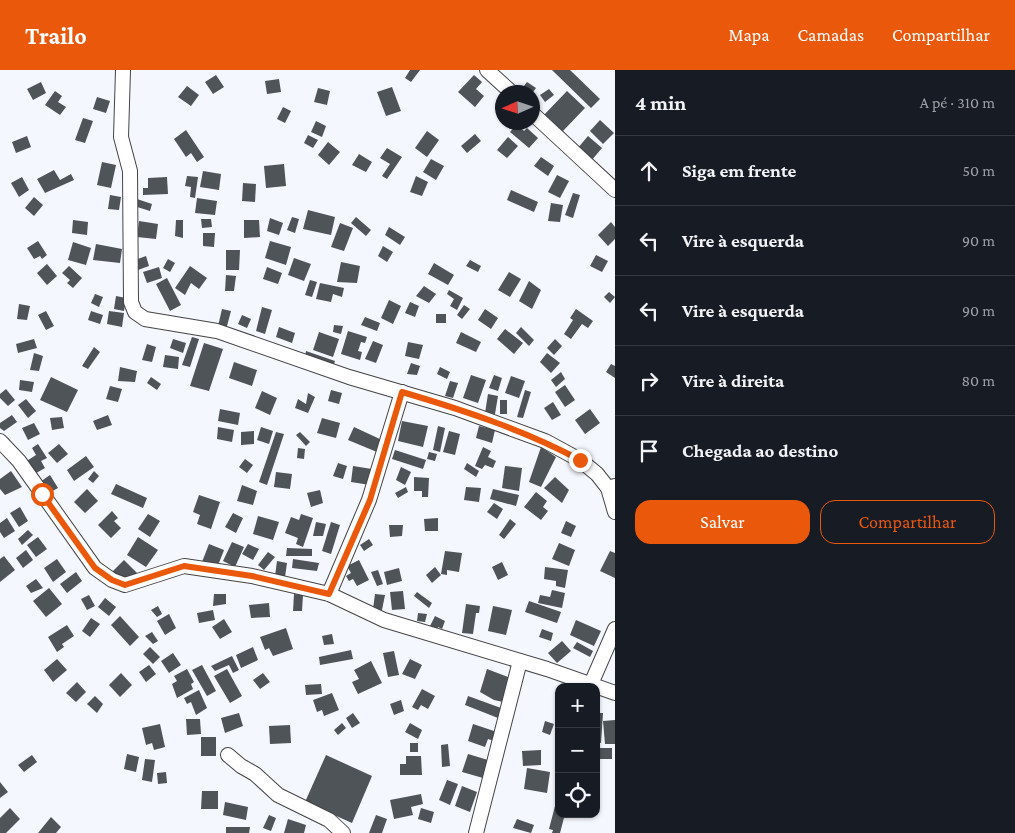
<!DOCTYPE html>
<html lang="pt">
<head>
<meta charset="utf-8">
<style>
	body { margin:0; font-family:"Crimson Pro",serif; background:#242831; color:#f1f3f6 }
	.controls { position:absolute; right:15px; bottom:15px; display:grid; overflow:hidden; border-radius:10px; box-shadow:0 1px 4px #0004 }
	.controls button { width:45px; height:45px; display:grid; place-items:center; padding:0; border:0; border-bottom:1px solid #363941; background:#171b24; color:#f1f3f6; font:25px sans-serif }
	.compass { position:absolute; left:495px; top:15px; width:45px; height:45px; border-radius:50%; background:#171b24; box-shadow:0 1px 4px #0004; rotate:267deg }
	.stop { position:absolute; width:15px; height:15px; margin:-11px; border:4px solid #ea580c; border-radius:50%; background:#fff }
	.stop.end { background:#ea580c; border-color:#fff; box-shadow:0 1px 5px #0008 }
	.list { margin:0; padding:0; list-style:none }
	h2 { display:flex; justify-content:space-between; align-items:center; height:65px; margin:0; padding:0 20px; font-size:21px }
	h2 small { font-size:16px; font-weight:400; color:#9ea1a6 }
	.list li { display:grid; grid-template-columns:32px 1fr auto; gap:15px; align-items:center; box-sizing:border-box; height:70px; padding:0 20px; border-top:1px solid #363941 }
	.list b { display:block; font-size:19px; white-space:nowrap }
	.list em { font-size:16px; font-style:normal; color:#9ea1a6 }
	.actions { display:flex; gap:10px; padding:15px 20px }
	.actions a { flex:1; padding:11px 0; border:1px solid #ea580c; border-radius:15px; text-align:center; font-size:18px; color:#ea580c }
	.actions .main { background:#ea580c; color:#fff }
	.icon { flex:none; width:28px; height:28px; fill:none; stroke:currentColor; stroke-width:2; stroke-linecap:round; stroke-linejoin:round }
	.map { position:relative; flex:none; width:615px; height:763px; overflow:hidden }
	header { display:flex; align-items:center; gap:30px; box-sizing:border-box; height:70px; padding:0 25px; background:#ea580c; color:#fff }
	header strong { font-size:24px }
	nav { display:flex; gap:28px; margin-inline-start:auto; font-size:18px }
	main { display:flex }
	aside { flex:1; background:#171b24 }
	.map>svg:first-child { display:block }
	.building { fill:#4e5458 }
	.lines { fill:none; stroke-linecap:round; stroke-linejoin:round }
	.street-casing { stroke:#444; stroke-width:16 }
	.street { stroke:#fff; stroke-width:14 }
	.route { stroke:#ea580c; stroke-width:6 }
</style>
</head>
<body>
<header>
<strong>Trailo</strong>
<nav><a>Mapa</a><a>Camadas</a><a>Compartilhar</a></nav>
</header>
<main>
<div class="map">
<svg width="615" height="763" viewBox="0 0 615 763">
	<rect width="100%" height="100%" fill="#f5f7fe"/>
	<g class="building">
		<path d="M410 0H420L411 12 405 8Z"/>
		<path d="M552 0H570L600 29 591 38Z"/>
		<path d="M216 5 224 17 213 24 205 12Z"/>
		<path d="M474 5 482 12 476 19 484 26 475 37 458 22Z"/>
		<path d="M279 9 281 22 267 24 265 11Z"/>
		<path d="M41 12 46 23 33 30 27 19Z"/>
		<path d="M527 12 536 18 533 22 520 21Z"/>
		<path d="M187 16 199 25 191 36 178 27Z"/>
		<path d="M392 17 401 41 386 46 377 22Z"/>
		<path d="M318 18 330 21 327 35 314 32Z"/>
		<path d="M549 19 554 25 545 32 540 25Z"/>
		<path d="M55 21 62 26 58 32 66 37 60 45 45 35Z"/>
		<path d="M567 21 585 38 563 61 567 66 565 69 542 47Z"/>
		<path d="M97 27 110 31 106 43 93 39Z"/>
		<path d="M283 37 291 41 285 53 277 49Z"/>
		<path d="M83 48 93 51 85 73 75 70Z"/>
		<path d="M600 50 614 63 603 74 590 61Z"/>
		<path d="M316 51 326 56 322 67 311 62Z"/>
		<path d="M517 54 524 61 527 58 538 68 529 78 510 62Z"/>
		<path d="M186 60 204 87 197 92 191 83 186 87 174 69Z"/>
		<path d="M427 61 439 70 427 87 415 78Z"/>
		<path d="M475 64 481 71 467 83 461 76Z"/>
		<path d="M308 65 318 70 313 78 304 73Z"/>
		<path d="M27 66 31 77 16 83 12 72Z"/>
		<path d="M588 66 602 78 591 91 577 79Z"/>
		<path d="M508 67 518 76 507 88 497 80Z"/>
		<path d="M328 72 340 82 329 95 318 85Z"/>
		<path d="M387 78 402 87 387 109 382 106 390 94 380 88Z"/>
		<path d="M359 84 372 92 366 102 352 95Z"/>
		<path d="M541 87 554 96 548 106 534 96Z"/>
		<path d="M431 89 444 96 436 110 423 102Z"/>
		<path d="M102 92 116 95 111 118 97 115Z"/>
		<path d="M284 94 286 116 266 118 264 96Z"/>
		<path d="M54 100 60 110 71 104 74 110 45 123 37 109Z"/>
		<path d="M203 101 221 104 219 120 200 117Z"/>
		<path d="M557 105 569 111 560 128 548 122Z"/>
		<path d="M187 106 198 107 195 128 190 127 191 117 185 116Z"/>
		<path d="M416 106 428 112 422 126 410 122Z"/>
		<path d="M22 107 29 120 19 127 11 113Z"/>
		<path d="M167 107 168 124 143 125V118H148V108Z"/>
		<path d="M243 113 256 114 255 132 242 131Z"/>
		<path d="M511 120 538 132 534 142 507 130Z"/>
		<path d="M573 123 580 125 573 148 565 145Z"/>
		<path d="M110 125 121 127 119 140 108 139Z"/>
		<path d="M34 127 43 135 34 146 25 138Z"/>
		<path d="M197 128 217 131 215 145 195 143Z"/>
		<path d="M137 129 152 134 150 141 134 136Z"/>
		<path d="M551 133 563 135 560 152 548 151Z"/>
		<path d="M308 140 335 147 331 165 303 159Z"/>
		<path d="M292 147 299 149 295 163 287 160Z"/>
		<path d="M356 147 371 160 366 166 351 153Z"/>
		<path d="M270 148 283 153 279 165 267 161Z"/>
		<path d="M201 149H211L212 157 202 158Z"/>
		<path d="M73 150 88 152 87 165 72 163Z"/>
		<path d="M176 150H183V168L175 166Z"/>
		<path d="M244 150H259L260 167 244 168Z"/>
		<path d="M139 151 158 154 156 169 137 167Z"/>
		<path d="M611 152 615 157V169L608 176 598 165Z"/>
		<path d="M340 153 353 158 344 181 331 177Z"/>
		<path d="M389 157 405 167 400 175 385 165Z"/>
		<path d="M203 163H215L214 177 203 176Z"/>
		<path d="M38 171 47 185 42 189 40 186 34 189 27 178Z"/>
		<path d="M270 171 291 177 286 195 265 188Z"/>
		<path d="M73 172 91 178 86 195 68 190Z"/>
		<path d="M96 174 122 179 120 193 93 190Z"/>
		<path d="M383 176 393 182 387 192 378 186Z"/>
		<path d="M226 180H240L239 200H226Z"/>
		<path d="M596 185 608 191 602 202 590 196Z"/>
		<path d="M146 186 149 196 138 200 135 190Z"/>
		<path d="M294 188 311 194 304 211 288 205Z"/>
		<path d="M168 189 175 193 170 202 163 198Z"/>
		<path d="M470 190 481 196 478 202 466 196Z"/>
		<path d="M341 192 360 196 357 213 337 212Z"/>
		<path d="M434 193 454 205 448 215 428 204Z"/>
		<path d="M47 194 57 206 47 215 37 203Z"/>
		<path d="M69 196 82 208 73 218 67 213 70 210 62 203Z"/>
		<path d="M190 196 207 208 199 219 191 213 185 225 175 218Z"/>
		<path d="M159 197 162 208 147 213 143 202Z"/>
		<path d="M267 197 282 203 278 214 263 209Z"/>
		<path d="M509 202 521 209 510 227 498 220Z"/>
		<path d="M226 205 236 206 234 221H225Z"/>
		<path d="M167 208 181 235 170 241 156 214Z"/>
		<path d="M310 210 317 212 312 227 305 225Z"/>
		<path d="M529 211 541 220 532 239 519 231Z"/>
		<path d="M320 213 344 218 342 227 333 224 331 232 316 229Z"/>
		<path d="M424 216 436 224 429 233 416 226Z"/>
		<path d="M449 220 463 228 457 240 450 236 454 229 447 224Z"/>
		<path d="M609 222 615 227 610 233 604 227Z"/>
		<path d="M95 224 103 227 99 237 91 233Z"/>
		<path d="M116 226 126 228 124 241 114 239Z"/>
		<path d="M389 230 401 236 393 254 381 248Z"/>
		<path d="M410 232 419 236 415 247 405 243Z"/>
		<path d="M19 234 30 236 27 250 17 249Z"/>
		<path d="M464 235 470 239 462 249 457 245Z"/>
		<path d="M262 237 272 240 265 264 256 261Z"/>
		<path d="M222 239 231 241 227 256H218Z"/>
		<path d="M485 239 498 248 491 259 478 250Z"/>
		<path d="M576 239 593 251 588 258 582 254 571 269 564 264 573 250 570 248Z"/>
		<path d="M46 241 54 256 46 260 38 245Z"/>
		<path d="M91 241 103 245 100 254 88 250Z"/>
		<path d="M109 241 124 243 122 257 107 254Z"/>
		<rect x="436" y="244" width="10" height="9"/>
		<path d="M242 245 251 249 247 258 238 254Z"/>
		<path d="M365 247 380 253 377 261 361 255Z"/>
		<path d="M334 255 343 256 341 264 333 262Z"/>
		<path d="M279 257 295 263 292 273 276 267Z"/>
		<path d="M521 257 534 270 529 276 516 263Z"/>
		<path d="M505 259 523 273 514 284 497 269Z"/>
		<path d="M348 261 367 267 365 273 361 272 358 281 362 282 360 290 341 284Z"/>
		<path d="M319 262 339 269 333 287 313 280Z"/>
		<path d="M461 262 481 272 476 282 456 273Z"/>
		<path d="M192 267 199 269 190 297 182 295Z"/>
		<path d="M34 269 37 278 18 283 16 274Z"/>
		<path d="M173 269 186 273 183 283 170 278Z"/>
		<path d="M555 269 562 276 554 285 547 278Z"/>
		<path d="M373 271 383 275 376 293 365 289Z"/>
		<path d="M408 272 423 275 419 289 405 286Z"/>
		<path d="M204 273 223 279 209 321 190 316Z"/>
		<path d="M147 274 156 277 152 292 142 290Z"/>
		<path d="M94 277 100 282 88 299 82 296Z"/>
		<path d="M306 281 335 291 333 297 305 286Z"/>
		<path d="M34 283 43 286 39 301 30 300Z"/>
		<path d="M547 283 560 293 551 303 540 292Z"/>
		<path d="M165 285 179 287 178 299 163 297Z"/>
		<path d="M234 292 257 300 252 316 229 308Z"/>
		<path d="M411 293 420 296 417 305 407 304Z"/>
		<path d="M611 294 615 296V308L606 302Z"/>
		<path d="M120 297 137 301 135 312 118 311Z"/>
		<path d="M440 297 450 302 447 309 437 304Z"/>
		<path d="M561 302 565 309 556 317 551 310Z"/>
		<path d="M471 305 486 310 478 333 463 328Z"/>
		<path d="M494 305 502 308 498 321 489 318Z"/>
		<path d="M511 306 525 311 519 328 505 323Z"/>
		<path d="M51 307 78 320 67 342 40 330Z"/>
		<path d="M151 307 161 314 157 320 147 313Z"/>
		<path d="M20 310 34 312 32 322 19 320Z"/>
		<path d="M450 311 458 313 453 328 445 326Z"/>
		<path d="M565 315 575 330 565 337 555 322Z"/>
		<path d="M110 316 122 319 118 332 106 329Z"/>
		<path d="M6 319 15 330 8 336 0 328V324Z"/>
		<path d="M331 320 342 323 339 334 328 331Z"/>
		<path d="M525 320 531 322 523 348 517 347Z"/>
		<path d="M262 321 277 328 270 345 255 338Z"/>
		<path d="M308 323 315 327 308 343 295 338 298 329 306 334Z"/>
		<path d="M488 324 498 326 495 344 485 343Z"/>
		<path d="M26 329 36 341 28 348 18 335Z"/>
		<rect x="500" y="330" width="7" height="14"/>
		<path d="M553 332 561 345 552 350 544 338Z"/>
		<path d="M220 339 240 343 238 355 218 351Z"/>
		<path d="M590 339 600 353 585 364 575 350Z"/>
		<path d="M12 345 17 352 4 361 0 358V353Z"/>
		<path d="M108 345 112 355 97 360 93 351Z"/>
		<path d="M62 347 64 358 52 360 50 348Z"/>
		<path d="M322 348 340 353 336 368 317 363Z"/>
		<path d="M402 351 428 356 423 377 398 371Z"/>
		<path d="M34 353 40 364 28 370 22 358Z"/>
		<path d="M438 356 445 358 440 382 433 380Z"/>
		<path d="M479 356 495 360 492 373 476 368Z"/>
		<path d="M218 357 234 360 232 372 217 369Z"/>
		<path d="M261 357 273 361 269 374 257 370Z"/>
		<path d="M354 357 382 370 377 382 348 370Z"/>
		<path d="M254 361V374L241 375V362Z"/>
		<path d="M449 361 460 364 455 385 443 382Z"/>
		<path d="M276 362 284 364 267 415 259 412Z"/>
		<path d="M300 362 310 372 306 376 296 365Z"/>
		<path d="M38 374 47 388 41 391 45 398 31 406 22 394 36 385 32 378Z"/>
		<path d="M59 374 68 384 57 393 48 383Z"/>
		<path d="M483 377 491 381 488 387 496 391 493 398 485 395 482 399 475 396Z"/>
		<path d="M541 377 556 387 541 417 529 412Z"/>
		<path d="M298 378 305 379 304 389 297 388Z"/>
		<path d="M395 380 426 390 423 399 392 389Z"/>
		<path d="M429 382 437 384 435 391 427 389Z"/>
		<path d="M86 386 94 397 74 411 67 400Z"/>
		<path d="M245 389 253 395 247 403 239 397Z"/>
		<path d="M338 393 347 396 343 409 333 406Z"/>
		<path d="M467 393 479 401 476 407 464 399Z"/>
		<path d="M353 396 372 399 370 415 351 412Z"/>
		<path d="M505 396 522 398 519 421 502 418Z"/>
		<path d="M401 397 411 402 405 415 396 410Z"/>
		<path d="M11 401 22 417 5 425 0 419V409Z"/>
		<path d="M94 401 99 406 93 413 88 409Z"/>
		<path d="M276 402 292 404 290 419 274 417Z"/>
		<path d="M50 405 58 418 47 424 40 412Z"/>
		<path d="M414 407 429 408 428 427H422V421H414Z"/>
		<path d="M555 407 569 420 562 433 544 418Z"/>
		<path d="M116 414 147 428 143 438 111 424Z"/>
		<path d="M242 415 257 421 253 435 237 431Z"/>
		<path d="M406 417 408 422 398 428 395 423Z"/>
		<path d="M466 417 481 418 479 432 464 430Z"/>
		<path d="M87 419 98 431 85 443 74 432Z"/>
		<path d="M493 419 519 425 516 436 490 429Z"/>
		<path d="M320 420 323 433 311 437 307 423Z"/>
		<path d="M536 422 547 431 543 437 548 441 541 450 524 437Z"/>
		<path d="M199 425 220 432 211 459 197 454 200 445 193 442Z"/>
		<path d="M494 433 503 439 497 449 487 442Z"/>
		<path d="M20 437 28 451 19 457 10 443Z"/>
		<path d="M112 441 118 448 114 451 121 458 111 468 98 455Z"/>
		<path d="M233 443 243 448 236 463 225 457Z"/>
		<path d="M148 444 160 451 150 467 138 459Z"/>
		<path d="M301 444 313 448 303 477 296 474 298 468 285 463 291 447 299 450Z"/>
		<path d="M258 446 279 452 273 470 253 464Z"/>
		<path d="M7 448 15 461 4 468 0 462V453Z"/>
		<path d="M438 448V461H425L424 449Z"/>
		<path d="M510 449 516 454 504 469 499 465Z"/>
		<path d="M566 451 576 456 571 467 561 463Z"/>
		<path d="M316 452 326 454 323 466H313Z"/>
		<path d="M331 452 340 455 331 484 322 481Z"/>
		<path d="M389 455H403L402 466 390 467Z"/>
		<path d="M28 460 33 465 22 475 18 469Z"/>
		<path d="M38 467 47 479 36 487 27 475Z"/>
		<path d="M138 467 158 480 146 497 127 485Z"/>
		<path d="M369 469 373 475 364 481 360 475Z"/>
		<path d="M232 472 244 477 235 497 223 491Z"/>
		<path d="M559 473 575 480 569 496 552 489Z"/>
		<path d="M209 474 224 480 217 498 202 492Z"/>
		<path d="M248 474 259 479 253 490 242 484Z"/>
		<path d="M287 478 312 479V486H286Z"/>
		<path d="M26 480 33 490 23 498 16 488Z"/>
		<path d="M445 481 462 483 459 502 447 500V505L441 504Z"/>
		<path d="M610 481 615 483V508L600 501Z"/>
		<path d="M268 482 275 487 264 500 258 495Z"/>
		<path d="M4 486 15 500 0 512V489Z"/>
		<path d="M57 489 66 502 53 512 44 498Z"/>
		<path d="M293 489 319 493 317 501 292 498Z"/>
		<path d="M124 490 137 503 125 514 112 502Z"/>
		<path d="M359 490 369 510 357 516 353 509 349 511 346 506 351 503 347 496Z"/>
		<path d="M277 491 287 493 285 507 275 506Z"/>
		<path d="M502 492 508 505 498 510 492 497Z"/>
		<path d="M435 497 441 505 432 513 426 505Z"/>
		<path d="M545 497 568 500 565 518 556 516V511L544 509Z"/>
		<path d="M399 498 402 511 387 515 384 502Z"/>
		<path d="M378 500 383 514 377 516 371 502Z"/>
		<path d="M76 502 82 511 67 523 60 514Z"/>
		<path d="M36 509 43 518 31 523 26 516Z"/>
		<path d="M49 518 62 534 46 547 33 531Z"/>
		<path d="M552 520 565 523 562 538 538 533 540 525 550 527Z"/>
		<path d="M403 521 405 539 392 540 390 522Z"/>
		<path d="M417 522 432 533 429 538 414 526Z"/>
		<path d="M214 524H226V534L213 536Z"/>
		<path d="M294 524 303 525 302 541H293Z"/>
		<path d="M375 524 385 525 382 540 373 539Z"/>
		<path d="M89 525 95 536 87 540 81 529Z"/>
		<path d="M105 528 116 537 109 546 98 537Z"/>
		<path d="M529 531 561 542 557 553 525 542Z"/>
		<path d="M269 533 270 547 251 548 249 535Z"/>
		<path d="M466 534 480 536 479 543H476L473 564 462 563Z"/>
		<path d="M158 536 162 544 157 547 151 540Z"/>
		<path d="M493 536 512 540 506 565 488 561Z"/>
		<path d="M213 540 215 550 199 553 197 543Z"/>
		<path d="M418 543 427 544 425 552 417 551Z"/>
		<path d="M169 544 176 558 165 565 157 551Z"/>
		<path d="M120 546 139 567 130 576 111 555Z"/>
		<path d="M435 546 445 551 442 559 438 557 436 561 429 558Z"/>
		<path d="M91 548 100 554 90 567 82 561Z"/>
		<path d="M224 549 232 562 220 569 212 557Z"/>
		<path d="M576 550 601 561 594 576 570 565Z"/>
		<path d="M67 555 74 566 62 574 64 577 57 582 48 567Z"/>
		<path d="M286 558 293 579 273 586 269 578 265 580 260 567Z"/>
		<path d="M542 559 553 563 551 571 539 567Z"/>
		<path d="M152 562 158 571 153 574 145 566Z"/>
		<path d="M332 564 334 574 324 575 322 566Z"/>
		<path d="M562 571 571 581 557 593 548 583Z"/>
		<path d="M577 572 593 581 590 587 573 578Z"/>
		<path d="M150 577 160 587 153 594 143 584Z"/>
		<path d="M253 577 258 590 241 598 236 585Z"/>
		<path d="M351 580 353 589 320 595 319 587Z"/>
		<path d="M394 581 399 605 388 607 383 583Z"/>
		<path d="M173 583 181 595 169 603 161 591Z"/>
		<path d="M232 586 239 600 233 603 229 595 215 601 211 596Z"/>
		<path d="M57 589 67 600 53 612 44 600Z"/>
		<path d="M410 589 422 595 415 609 402 604Z"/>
		<path d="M371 591 382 613 358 624 352 612 359 609 354 600Z"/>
		<path d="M149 595 156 604 146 612 139 602Z"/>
		<path d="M202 595 216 621 207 626 192 600Z"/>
		<path d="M187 599 194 612 191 614 193 619 177 628 172 614 177 611 174 606Z"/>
		<path d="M227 599 242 626 230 633 214 606Z"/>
		<path d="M487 599 511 608 503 632 494 630 480 622Z"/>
		<path d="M121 603 132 615 120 627 109 615Z"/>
		<path d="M263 603 270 612 260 619 253 610Z"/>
		<path d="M77 612 86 622 76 632 66 623Z"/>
		<path d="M321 614 322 624 306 625 305 615Z"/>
		<path d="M422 619 435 626 428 639 421 635 418 640 412 637Z"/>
		<path d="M199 620 207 638 196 645 191 632 187 634 184 628Z"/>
		<path d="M332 623 339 640 324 646 322 640 317 642 313 630Z"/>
		<path d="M95 626 103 634 97 643 87 634Z"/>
		<path d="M468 626 501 638 498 648 465 635Z"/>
		<path d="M401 630 404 641 394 645 390 634Z"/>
		<path d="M239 643 243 656 225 663 221 648Z"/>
		<path d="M353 643 360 653 352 658 346 648Z"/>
		<path d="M596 643H603L601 673 596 672Z"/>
		<path d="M186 649H200L201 664 187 665Z"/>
		<path d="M615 650V674H605L603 651Z"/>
		<path d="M545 651 554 654 550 665 542 662Z"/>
		<path d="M342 653 346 658 338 665 334 660Z"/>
		<path d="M410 653 422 660 418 669 405 662Z"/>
		<path d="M160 654 165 677 154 680 152 673 146 675 142 658Z"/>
		<path d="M473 654 497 662 494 671 488 669 485 677 468 671Z"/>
		<path d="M290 655 291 673 270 674 269 656Z"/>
		<rect x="201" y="667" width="15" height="19"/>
		<rect x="410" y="673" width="8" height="9"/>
		<path d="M448 674 450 696 442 697 441 675Z"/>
		<rect x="599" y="678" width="13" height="11"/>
		<path d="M541 680V695L523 696 522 681Z"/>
		<path d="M127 684 139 687 136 702 124 699Z"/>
		<path d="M468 684 488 690 483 708 462 702Z"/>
		<path d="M32 685 37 692 24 702 18 695Z"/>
		<path d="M326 685 372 706 352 753 305 732Z"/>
		<path d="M406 686H421L422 705H400V694H406Z"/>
		<path d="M145 689 155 690 152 712 142 710Z"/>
		<path d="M527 698 550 702 547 723 524 719Z"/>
		<path d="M166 702 167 713 158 714 157 703Z"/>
		<path d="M447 710 458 714 450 735 439 730Z"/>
		<path d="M0 712 8 722 0 728Z"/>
		<path d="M462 716 477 722 470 742 455 736Z"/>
		<path d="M202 721H218V739H201Z"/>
		<path d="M421 724 423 734 411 737 413 745 394 749 390 730Z"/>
		<path d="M225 732 248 737 246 750 223 745Z"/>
		<path d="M555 736 559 737V744H565L560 763H552L553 760 549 759Z"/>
		<path d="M10 738 20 749 6 763H0V748Z"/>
		<path d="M421 738 434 742 431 753 418 749Z"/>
		<path d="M269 745 276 748 271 761 263 758Z"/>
		<path d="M376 745 387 749 382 763H369Z"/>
		<path d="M51 747 61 757 56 763H38Z"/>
		<path d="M288 749 306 755 304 763H284Z"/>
		<path d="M517 749 534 755 531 763 513 758Z"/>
		<path d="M226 757H250L249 763H226Z"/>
	</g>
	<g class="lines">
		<defs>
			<g id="street">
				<path d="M123 0 121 67 130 101 131 232 135 242 145 249 217 261 349 307 455 338 545 371 580 390 597 404 608 418 615 416"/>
				<path d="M487 0 511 22"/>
				<path d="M532 43 615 120"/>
				<path d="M0 371 19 391 95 498 112 510 125 515 184 496 252 506 299 517 329 524 384 550 547 599 615 623"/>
				<path d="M608 418 615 442"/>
				<path d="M329 524 369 430 402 322"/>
				<path d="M591 614 615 559"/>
				<path d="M228 685 241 696 255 704 278 725 329 750 343 763"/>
				<path d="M476 763 520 591"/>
			</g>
		</defs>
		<use href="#street" class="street-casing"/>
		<use href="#street" class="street"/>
	</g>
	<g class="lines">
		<path class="route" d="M42 424 95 498 112 510 125 515 184 496 252 506 329 524 370 430 402 322C463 340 524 360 580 390"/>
	</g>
</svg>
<div class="controls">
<button>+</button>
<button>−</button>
<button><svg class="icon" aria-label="locate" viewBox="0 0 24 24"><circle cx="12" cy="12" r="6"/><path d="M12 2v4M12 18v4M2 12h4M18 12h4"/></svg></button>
</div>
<svg class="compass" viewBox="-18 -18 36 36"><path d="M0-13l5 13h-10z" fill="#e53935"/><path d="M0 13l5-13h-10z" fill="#9ea1a6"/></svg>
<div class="stop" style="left:42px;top:424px"></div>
<div class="stop end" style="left:580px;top:390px"></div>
</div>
<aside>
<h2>4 min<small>A pé · 310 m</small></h2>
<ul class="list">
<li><svg class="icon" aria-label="ahead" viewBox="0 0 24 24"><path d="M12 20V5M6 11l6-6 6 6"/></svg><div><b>Siga em frente</b></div><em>50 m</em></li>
<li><svg class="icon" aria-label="left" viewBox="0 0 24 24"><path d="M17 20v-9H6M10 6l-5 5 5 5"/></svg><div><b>Vire à esquerda</b></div><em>90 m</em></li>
<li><svg class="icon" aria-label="left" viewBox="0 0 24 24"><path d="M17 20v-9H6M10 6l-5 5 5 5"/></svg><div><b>Vire à esquerda</b></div><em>90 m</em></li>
<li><svg class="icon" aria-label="right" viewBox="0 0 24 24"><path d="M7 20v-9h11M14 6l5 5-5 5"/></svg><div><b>Vire à direita</b></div><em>80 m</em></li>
<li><svg class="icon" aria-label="arrive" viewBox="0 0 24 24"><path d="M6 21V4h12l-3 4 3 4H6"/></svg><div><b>Chegada ao destino</b></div></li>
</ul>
<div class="actions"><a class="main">Salvar</a><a>Compartilhar</a></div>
</aside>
</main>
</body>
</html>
